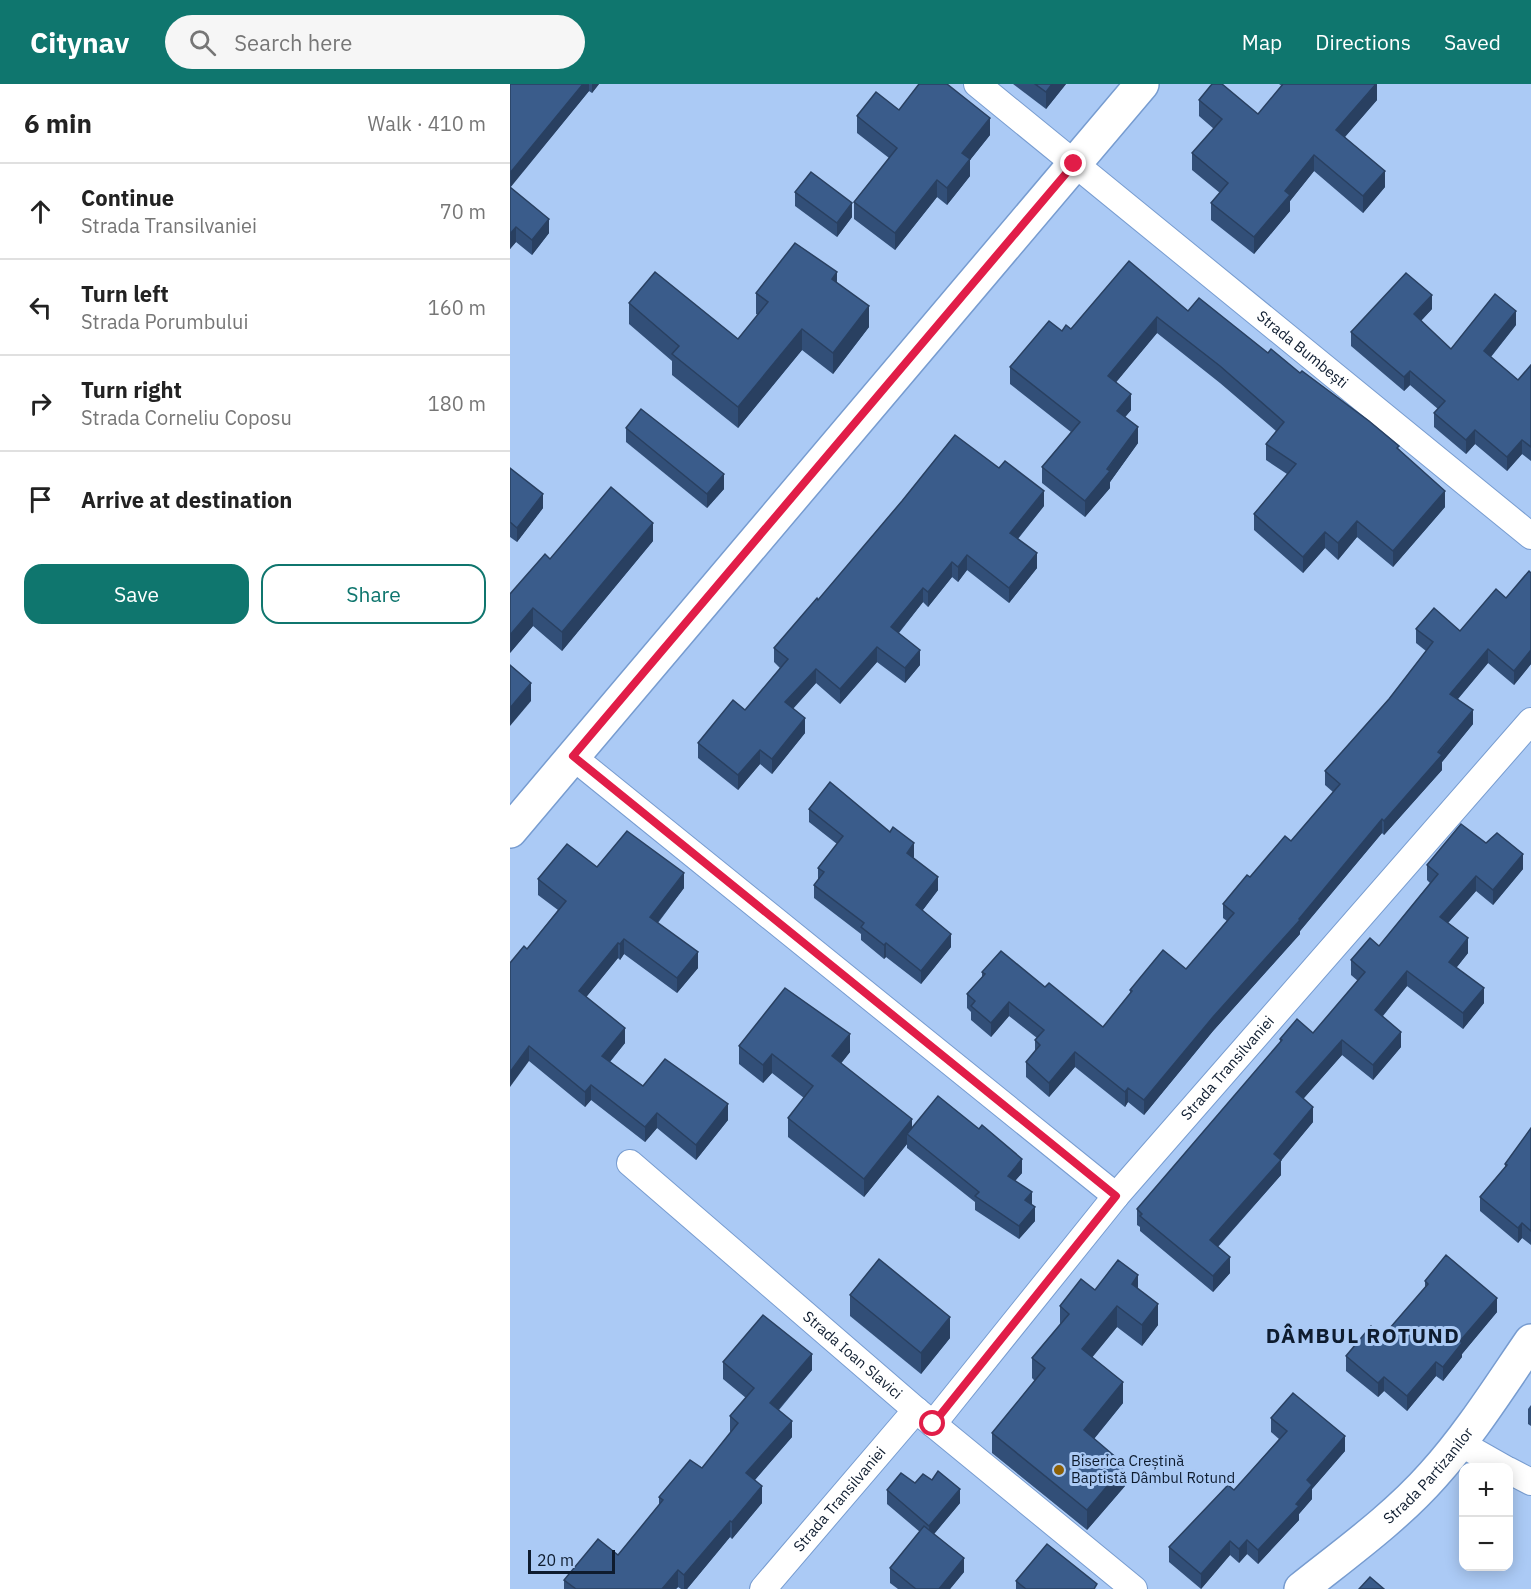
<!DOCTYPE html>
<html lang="en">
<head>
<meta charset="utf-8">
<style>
	body { margin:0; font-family:"IBM Plex Sans",sans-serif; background:#f6f6f6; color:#222 }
	.controls { position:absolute; right:18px; bottom:18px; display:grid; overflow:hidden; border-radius:12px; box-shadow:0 3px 15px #0003 }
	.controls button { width:54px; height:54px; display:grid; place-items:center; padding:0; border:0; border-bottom:2px solid #e0e0e0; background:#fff; color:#222; font:30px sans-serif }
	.scale { position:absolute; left:18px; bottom:15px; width:87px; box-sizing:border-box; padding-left:6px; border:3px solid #0e1c2f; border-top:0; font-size:16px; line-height:21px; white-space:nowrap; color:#0e1c2f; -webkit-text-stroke:4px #abcaf5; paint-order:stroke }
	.stop { position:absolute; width:18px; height:18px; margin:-14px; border:4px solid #e11d48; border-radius:50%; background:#fff }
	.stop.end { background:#e11d48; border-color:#fff; box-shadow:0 2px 6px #0008 }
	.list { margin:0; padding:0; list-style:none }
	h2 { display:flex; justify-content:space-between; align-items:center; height:78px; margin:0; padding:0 24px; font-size:26px }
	h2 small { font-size:20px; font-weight:400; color:#767676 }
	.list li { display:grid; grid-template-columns:39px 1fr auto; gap:18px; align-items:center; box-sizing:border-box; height:96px; padding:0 24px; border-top:2px solid #e0e0e0 }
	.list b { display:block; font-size:22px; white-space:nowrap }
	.list p { margin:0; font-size:20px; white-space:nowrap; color:#767676 }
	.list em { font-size:20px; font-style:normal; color:#767676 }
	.actions { display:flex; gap:12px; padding:18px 24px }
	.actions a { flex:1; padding:14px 0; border:2px solid #0f766e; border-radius:18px; text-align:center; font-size:21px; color:#0f766e }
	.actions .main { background:#0f766e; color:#fff }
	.icon { flex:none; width:33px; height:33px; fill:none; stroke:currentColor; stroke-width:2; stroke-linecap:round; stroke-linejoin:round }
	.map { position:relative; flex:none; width:1021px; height:1505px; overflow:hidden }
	header { display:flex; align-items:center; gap:36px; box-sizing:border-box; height:84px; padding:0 30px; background:#0f766e; color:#fff }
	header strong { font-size:28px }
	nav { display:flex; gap:33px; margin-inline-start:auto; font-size:21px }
	.search { width:420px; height:54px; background:#f6f6f6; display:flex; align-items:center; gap:15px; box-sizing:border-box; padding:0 21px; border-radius:33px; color:#767676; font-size:22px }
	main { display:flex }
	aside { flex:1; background:#fff }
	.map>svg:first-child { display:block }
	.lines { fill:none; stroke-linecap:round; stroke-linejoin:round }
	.street-casing { stroke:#779cd0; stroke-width:28 }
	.secondary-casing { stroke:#779cd0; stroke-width:36 }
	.primary-casing { stroke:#779cd0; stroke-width:36 }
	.street { stroke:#fff; stroke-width:26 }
	.secondary { stroke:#fff; stroke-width:33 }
	.primary { stroke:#fff; stroke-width:33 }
	.wall { fill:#324f78 }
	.shaded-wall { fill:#294061 }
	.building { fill:#3a5c8b; stroke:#294061; stroke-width:1.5 }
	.route { stroke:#e11d48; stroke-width:8 }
	.poi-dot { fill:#8d6106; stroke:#abcaf5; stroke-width:2 }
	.labels { text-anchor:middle; stroke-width:6; stroke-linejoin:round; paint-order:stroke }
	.street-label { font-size:15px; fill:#0e1c2f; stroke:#abcaf5 }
	.poi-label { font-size:15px; fill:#0e1c2f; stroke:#abcaf5; text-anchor:start }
	.district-label { font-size:21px; font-weight:bold; letter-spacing:1.5px; fill:#0e1c2f; stroke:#abcaf5 }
</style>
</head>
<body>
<header>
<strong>Citynav</strong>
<div class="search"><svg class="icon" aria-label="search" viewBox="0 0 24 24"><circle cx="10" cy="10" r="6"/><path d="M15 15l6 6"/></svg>Search here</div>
<nav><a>Map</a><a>Directions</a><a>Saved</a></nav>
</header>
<main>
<aside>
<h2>6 min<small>Walk · 410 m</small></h2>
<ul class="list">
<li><svg class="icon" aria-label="ahead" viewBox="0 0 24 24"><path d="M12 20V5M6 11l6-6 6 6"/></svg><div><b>Continue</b><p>Strada Transilvaniei</p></div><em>70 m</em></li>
<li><svg class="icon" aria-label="left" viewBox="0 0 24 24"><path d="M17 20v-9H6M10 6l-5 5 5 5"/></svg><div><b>Turn left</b><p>Strada Porumbului</p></div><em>160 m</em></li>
<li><svg class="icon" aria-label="right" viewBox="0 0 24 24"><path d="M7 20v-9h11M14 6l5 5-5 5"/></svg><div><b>Turn right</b><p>Strada Corneliu Coposu</p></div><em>180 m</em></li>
<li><svg class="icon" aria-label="arrive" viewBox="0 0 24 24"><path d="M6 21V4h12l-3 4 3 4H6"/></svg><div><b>Arrive at destination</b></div></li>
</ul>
<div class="actions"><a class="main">Save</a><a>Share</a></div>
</aside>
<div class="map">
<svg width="1021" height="1505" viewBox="0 0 1021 1505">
	<rect width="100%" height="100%" fill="#abcaf5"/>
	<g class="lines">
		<defs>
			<g id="street">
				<path id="s1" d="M467 0 1021 452"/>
				<path d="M63 673 606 1112"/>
				<path id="s2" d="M120 1079 406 1326 624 1505"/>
				<path id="s3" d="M423 1340 606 1112 1021 637"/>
				<path d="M950 1359 994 1384"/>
				<path d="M998 1386 1021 1398"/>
				<path id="s4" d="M253 1505 406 1326"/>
			</g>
			<g id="secondary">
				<path id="s5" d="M791 1505C836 1469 885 1434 923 1391 960 1350 990 1302 1021 1257"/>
			</g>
			<path id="primary" d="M0 747 632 0"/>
		</defs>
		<use href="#street" class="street-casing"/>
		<use href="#secondary" class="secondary-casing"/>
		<use href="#primary" class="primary-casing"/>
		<use href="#street" class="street"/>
		<use href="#secondary" class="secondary"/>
		<use href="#primary" class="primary"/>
	</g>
	<g class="wall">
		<path d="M0 0H89L82 9 79 7 0 103 39 149 22 171 6 158 0 165Z"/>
		<path d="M503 0H556L536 25Z"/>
		<path d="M769 0H867V16L835 53 875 103 853 129 804 87 780 117V127L744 170 701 136V119L710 109 682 86V69L704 45 689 32V16L748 30 772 2Z"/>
		<path d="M389 26 480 51 460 76V92L437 121 427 113 385 166 344 135V118L379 74 347 49V32Z"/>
		<path d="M285 108 342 133 327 153 285 122Z"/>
		<path d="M327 199 359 243 323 290 292 266 228 344 162 291V277L119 240V219L228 255 248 231 246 230V209Z"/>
		<path d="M922 225 911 237 941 265 1006 241 981 273 1008 296 1021 281V377L1012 370 997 387 965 360 956 370 924 343V329L928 325 900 301 894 307 841 262V248Z"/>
		<path d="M678 227 758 269 889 365 935 423 883 483 847 453 828 476 815 464 793 489 744 446V430L777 390 756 376V360L766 347 710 299 647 249 606 298 621 326 615 333 628 359 600 398V404L575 433 532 399V383L561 348 500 300V283L552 247Z"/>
		<path d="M116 344 214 405 197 424 116 358Z"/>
		<path d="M0 384 33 424 7 458 0 453Z"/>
		<path d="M534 422 508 455 527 484 499 519 457 486 448 498 442 493 418 523 413 518 389 549 410 581 395 599 367 578 330 620 306 599 283 625 295 649 262 690 250 680 228 706 188 674V659L235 626 270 584 264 578V564L308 516Z"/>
		<path d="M143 457 52 567 23 542 0 569 40 475Z"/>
		<path d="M1021 489V580L1004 601 978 579 948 615 963 640 932 678V686L874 751 872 749 790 847V850L703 947 634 1031 618 1018 615 1023 565 983 539 1013 516 993V978L525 967V956L527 954 499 932 481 953 461 936V928L457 924V910L472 893V888L535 903 593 943 620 910V906L676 885 717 837 713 834V820L740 793 781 757 823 708 815 701V687L879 615 916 567 906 559V545L950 547 996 514Z"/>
		<path d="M299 725 404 773 403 774 428 806 412 827 441 863 411 900 376 873 374 875 351 856V850L304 814V801L308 796V784L327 760 299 738Z"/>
		<path d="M976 759 1013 785 983 821 966 807 938 839 958 869 946 884 974 919 953 945 897 902 873 932 891 963 863 996 832 971 793 1015 803 1038 771 1076V1091L708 1163 720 1189 703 1208 630 1147V1143L627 1141V1125L770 959V955L803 949 848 897 841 891V876L869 862 920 799 917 796V781Z"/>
		<path d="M87 783 174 804 148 839 188 884 167 909 114 870 110 876 108 874 76 913 115 959 100 978 133 1002 218 1036 186 1076 147 1044 135 1058 81 1016 75 1023 19 977 17 865 48 826 28 811V795Z"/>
		<path d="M229 962 340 968 331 979 402 1043 512 1089 505 1097 522 1121 525 1137 509 1155 465 1126V1118L397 1064V1060L354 1113 278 1053V1034L294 1014 262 989 253 999 229 980Z"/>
		<path d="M1021 1044V1161L1012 1154 1008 1159 970 1127V1113L995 1083V1080Z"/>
		<path d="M915 1197 987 1228 952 1270V1273L933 1297 926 1292 897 1327 874 1307 868 1313 836 1287V1272L873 1252 915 1204Z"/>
		<path d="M628 1205 648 1241 632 1262 607 1243 582 1273 613 1319 584 1355 615 1402 577 1446 482 1369V1349L525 1297 522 1294V1274L550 1241V1222L585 1206Z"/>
		<path d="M340 1211 440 1254 411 1290 340 1232Z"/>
		<path d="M213 1278 302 1286 269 1326 282 1353 245 1396 252 1419 222 1455 220 1453 177 1505H171L168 1503 166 1505H54V1496L108 1471 149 1421V1413L192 1384 220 1349V1332L236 1314 213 1295Z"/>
		<path d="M1021 1321V1342L1018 1340V1325Z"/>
		<path d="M761 1334 835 1367 802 1405V1415L789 1430V1436L748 1480 737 1470 729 1479 720 1471 691 1505 659 1478V1463L724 1406 769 1355 761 1348Z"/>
		<path d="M405 1399 450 1419 424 1450 454 1488 440 1505H388L380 1499V1484L410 1448 377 1420V1406Z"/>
		<path d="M506 1497 587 1505H506Z"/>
	</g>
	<g class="shaded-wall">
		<path d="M73 0H79V7L0 104V89Z"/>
		<path d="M82 0H89L82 9Z"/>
		<path d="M542 0H556L536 25V8Z"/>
		<path d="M867 0V16L826 63V46Z"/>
		<path d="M480 34V51L460 76V92L437 121V104L452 69Z"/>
		<path d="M804 71V87L780 117V127L744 170V153L775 107Z"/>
		<path d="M875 87V103L853 129V112Z"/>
		<path d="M427 96V113L385 166V149Z"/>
		<path d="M342 119V133L327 153V139Z"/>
		<path d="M39 135V149L22 171V156Z"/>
		<path d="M6 143V158L0 165V150Z"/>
		<path d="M327 188V209L322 195Z"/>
		<path d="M922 211V225L904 244V230Z"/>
		<path d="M359 222V243L323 290V269Z"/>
		<path d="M1006 227V241L974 281V267Z"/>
		<path d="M647 233V249L598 308V292Z"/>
		<path d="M292 245V266L228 344V323Z"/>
		<path d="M900 287V301L894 307V293Z"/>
		<path d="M621 310V326L607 343V327Z"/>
		<path d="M628 343V359L600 398V404L575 433V417Z"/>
		<path d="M965 346V360L956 370V356Z"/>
		<path d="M1012 356V370L997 387V373Z"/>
		<path d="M214 390V405L197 424V410Z"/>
		<path d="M534 407V422L500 464V449Z"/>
		<path d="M935 407V423L883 483V467Z"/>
		<path d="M33 410V424L7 458V444Z"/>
		<path d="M847 437V453L828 476V459Z"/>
		<path d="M143 439V457L52 567V548Z"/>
		<path d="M815 448V464L793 489V473Z"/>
		<path d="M527 469V484L499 519V504Z"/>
		<path d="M457 471V486L448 498V483Z"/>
		<path d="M442 478V493L418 523V508Z"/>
		<path d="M413 504V518L381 558V543Z"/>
		<path d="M23 524V542L0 569V551Z"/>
		<path d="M367 563V578L330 620V605Z"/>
		<path d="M978 565V579L940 624V610Z"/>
		<path d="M410 566V581L395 599V584Z"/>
		<path d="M1021 566V580L1004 601V587Z"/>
		<path d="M306 585V599L275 633V618Z"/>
		<path d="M21 599V617L0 642V624Z"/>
		<path d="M963 626V640L932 678V686L874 751V737Z"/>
		<path d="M295 634V649L262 690V675Z"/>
		<path d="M250 666V680L228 706V691Z"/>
		<path d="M872 735V749L790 847V850L703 947 634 1031V1016L703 933 789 835Z"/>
		<path d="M404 759V773L397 783V769Z"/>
		<path d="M1013 770V785L983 821V806Z"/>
		<path d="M174 789V804L140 848V833Z"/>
		<path d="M966 792V807L930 848V833Z"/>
		<path d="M428 793V806L406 835V821Z"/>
		<path d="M441 850V863L411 900V887Z"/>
		<path d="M958 854V869L939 893V878Z"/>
		<path d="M114 855V870L110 876V860Z"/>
		<path d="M108 859V874L69 922V907Z"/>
		<path d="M376 859V873L374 875V861Z"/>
		<path d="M188 868V884L167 909V894Z"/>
		<path d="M897 887V902L865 941V926Z"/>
		<path d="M974 904V919L953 945V929Z"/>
		<path d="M499 918V932L481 953V939Z"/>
		<path d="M115 944V959L92 987V972Z"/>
		<path d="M891 948V963L863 996V981Z"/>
		<path d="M340 950V968L322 991V972Z"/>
		<path d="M832 956V971L786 1023V1008Z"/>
		<path d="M19 962V977L0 1003V988Z"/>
		<path d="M565 968V983L539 1013V999Z"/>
		<path d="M262 970V989L253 999V981Z"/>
		<path d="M81 1001V1016L75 1023V1008Z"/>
		<path d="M618 1004V1018L615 1023V1008Z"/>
		<path d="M218 1020V1036L186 1076V1061Z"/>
		<path d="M803 1023V1038L765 1084 771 1076V1091L700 1171V1156L764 1070Z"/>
		<path d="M147 1029V1044L135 1058V1043Z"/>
		<path d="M402 1035V1053L397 1050V1060L354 1113V1095Z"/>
		<path d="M512 1075V1089L498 1105V1092Z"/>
		<path d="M522 1108V1122L515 1116Z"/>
		<path d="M525 1123V1137L509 1155V1142Z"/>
		<path d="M1012 1139V1154L1008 1159V1144Z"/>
		<path d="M720 1173V1189L703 1208V1192Z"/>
		<path d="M628 1191V1212L622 1200Z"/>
		<path d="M987 1214V1228L952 1270V1273L933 1297V1283L950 1257Z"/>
		<path d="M648 1220V1241L632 1262V1241Z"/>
		<path d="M607 1222V1243L572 1286V1265Z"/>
		<path d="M440 1233V1254L411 1290V1269Z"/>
		<path d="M302 1270V1286L260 1335V1319Z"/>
		<path d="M926 1278V1292L897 1327V1312Z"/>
		<path d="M874 1293V1307L868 1313V1299Z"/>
		<path d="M613 1298V1319L574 1367V1346Z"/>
		<path d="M282 1337V1353L236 1406V1389Z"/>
		<path d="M835 1352V1367L802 1405V1415L789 1430V1436L748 1480V1466L786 1420 797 1396Z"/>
		<path d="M615 1381V1402L577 1446V1426Z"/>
		<path d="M252 1402V1419L222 1455V1438Z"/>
		<path d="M450 1405V1419L419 1456V1442Z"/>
		<path d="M220 1437V1453L177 1505H174V1491Z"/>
		<path d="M737 1456V1470L729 1479V1465Z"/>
		<path d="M720 1457V1471L691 1505V1490Z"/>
		<path d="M454 1474V1488L440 1505H429Z"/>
		<path d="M168 1486V1503L166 1505H152Z"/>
	</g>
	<g class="building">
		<path d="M0 0H73L0 89Z"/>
		<path d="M409 0H437L480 34 452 69 460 75 437 104 427 96 385 149 344 118 387 64 347 32 366 8 389 26Z"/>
		<path d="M525 0H542L536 8Z"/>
		<path d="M702 0H712L748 30 773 0H866L826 46 875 87 853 112 804 71 775 107 780 111 744 153 701 119 718 99 682 69 712 35 689 16Z"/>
		<path d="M301 88 342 119 327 139 285 108Z"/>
		<path d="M0 103 39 135 22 156 6 143 0 150Z"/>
		<path d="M285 159 327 188 322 195 359 222 323 269 292 245 228 323 162 270 169 262 119 219 145 188 228 255 258 218 246 209Z"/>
		<path d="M619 177 678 227 689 214 758 269 761 265 790 289 792 287 859 337 889 362 887 364 935 407 883 467 847 437 828 459 815 448 793 473 744 430 786 380 756 360 774 338 710 282 647 233 598 292 621 310 607 327 628 343 597 385 600 387 575 417 532 383 570 338 500 283 539 237 552 247 556 241 561 245Z"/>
		<path d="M896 189 922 211 904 230 941 265 985 210 1006 227 974 267 1008 296 1021 281V363L1012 356 997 373 965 346 956 356 924 329 935 317 900 287 894 293 841 248Z"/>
		<path d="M131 325 214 390 197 410 116 344Z"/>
		<path d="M445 351 489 384 495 377 534 407 500 449 527 469 499 504 457 471 448 483 442 478 418 508 413 504 381 543 410 566 395 584 367 563 330 605 306 585 275 618 295 634 262 675 250 666 228 691 188 659 223 616 235 626 278 575 264 564 307 514 308 516 392 417Z"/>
		<path d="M0 384 33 410 7 444 0 438Z"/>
		<path d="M101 403 143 439 52 548 23 524 0 551V510L35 470 40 475Z"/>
		<path d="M1019 487 1021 489V566L1004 587 978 565 940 610 963 626 928 668 932 671 874 737 872 735 789 835 790 836 703 933 634 1016 618 1004 615 1008 565 968 539 999 516 978 530 961 525 956 534 946 499 918 481 939 461 922 465 917 457 910 475 890 472 888 491 867 535 903 539 899 593 943 622 907 620 906 653 866 676 885 724 829 713 820 737 791 740 793 775 752 781 757 830 700 815 687 879 615 923 558 906 545 924 524 950 547 986 505 996 514Z"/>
		<path d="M0 581 21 599 0 624Z"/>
		<path d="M320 698 380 748 383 743 404 759 397 769 428 793 406 821 441 850 411 887 376 859 374 861 351 843 354 839 304 801 314 788 308 784 333 752 299 725Z"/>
		<path d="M951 740 976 759 987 749 1013 770 983 806 966 792 930 833 958 854 939 878 974 904 953 929 897 887 865 926 891 948 863 981 832 956 786 1008 803 1023 764 1070 771 1076 700 1156 720 1173 703 1192 630 1132 632 1130 627 1125 772 956 770 955 787 935 803 949 855 888 841 876 860 854 869 862 928 790 917 781Z"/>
		<path d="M117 747 174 789 140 833 188 868 167 894 114 855 110 860 108 859 69 907 115 944 92 972 133 1002 155 975 218 1020 186 1061 147 1029 135 1043 81 1001 75 1008 19 962 0 988V879L14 862 17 865 56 817 28 795 57 760 87 783Z"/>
		<path d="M275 904 340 950 322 972 402 1035 354 1095 278 1034 303 1002 262 970 253 981 229 962Z"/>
		<path d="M428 1012 469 1045 472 1041 512 1075 498 1092 522 1108 515 1116 525 1123 509 1142 465 1112 469 1108 397 1050Z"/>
		<path d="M1021 1044V1147L1012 1139 1008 1144 970 1113 997 1081 995 1080Z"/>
		<path d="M936 1171 987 1214 950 1257 952 1259 933 1283 926 1278 897 1312 874 1293 868 1299 836 1272 861 1242 873 1252 918 1200 915 1197Z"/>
		<path d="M369 1175 440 1233 411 1269 340 1211Z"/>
		<path d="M608 1176 628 1191 622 1200 648 1220 632 1241 607 1222 572 1265 613 1298 574 1346 615 1381 577 1426 482 1349 535 1284 522 1274 559 1230 550 1222 571 1195 585 1206Z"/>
		<path d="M253 1231 302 1270 260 1319 282 1337 236 1389 252 1402 222 1438 220 1437 174 1491 168 1486 152 1505H66L54 1496 88 1455 108 1471 153 1416 149 1413 180 1376 192 1384 228 1339 220 1332 244 1304 213 1278Z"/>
		<path d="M783 1309 835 1352 797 1396 802 1401 786 1420 789 1422 748 1466 737 1456 729 1465 720 1457 691 1490 659 1463 718 1401 724 1406 777 1347 761 1334Z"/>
		<path d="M428 1387 450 1405 419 1442 377 1406 391 1389 405 1399 413 1390 422 1396Z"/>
		<path d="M414 1442 454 1474 429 1505H406L380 1484Z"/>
		<path d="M537 1460 587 1500 584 1505H516L506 1497Z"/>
		<path d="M860 1493 874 1505H849Z"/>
	</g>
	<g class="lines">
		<path class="route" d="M423 1340 606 1112 63 672 564 80"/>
	</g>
	<circle class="poi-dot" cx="549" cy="1386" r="6"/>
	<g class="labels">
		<g class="street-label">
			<text dy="5" stroke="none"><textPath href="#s1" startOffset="420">Strada Bumbești</textPath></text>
			<text dy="5" stroke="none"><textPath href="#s3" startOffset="462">Strada Transilvaniei</textPath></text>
			<text dy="5" stroke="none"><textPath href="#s2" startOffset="294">Strada Ioan Slavici</textPath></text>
			<text dy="5" stroke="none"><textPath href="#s5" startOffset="171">Strada Partizanilor</textPath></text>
			<text dy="5" stroke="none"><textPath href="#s4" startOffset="118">Strada Transilvaniei</textPath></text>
		</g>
		<g class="poi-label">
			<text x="561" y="1382">Biserica Creștină<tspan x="561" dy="17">Baptistă Dâmbul Rotund</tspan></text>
		</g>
		<g class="district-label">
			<text x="853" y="1259">DÂMBUL ROTUND</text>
		</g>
	</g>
</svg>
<div class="controls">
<button>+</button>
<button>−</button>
</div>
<div class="scale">20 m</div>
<div class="stop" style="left:423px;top:1340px"></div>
<div class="stop end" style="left:564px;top:80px"></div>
</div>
</main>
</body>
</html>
